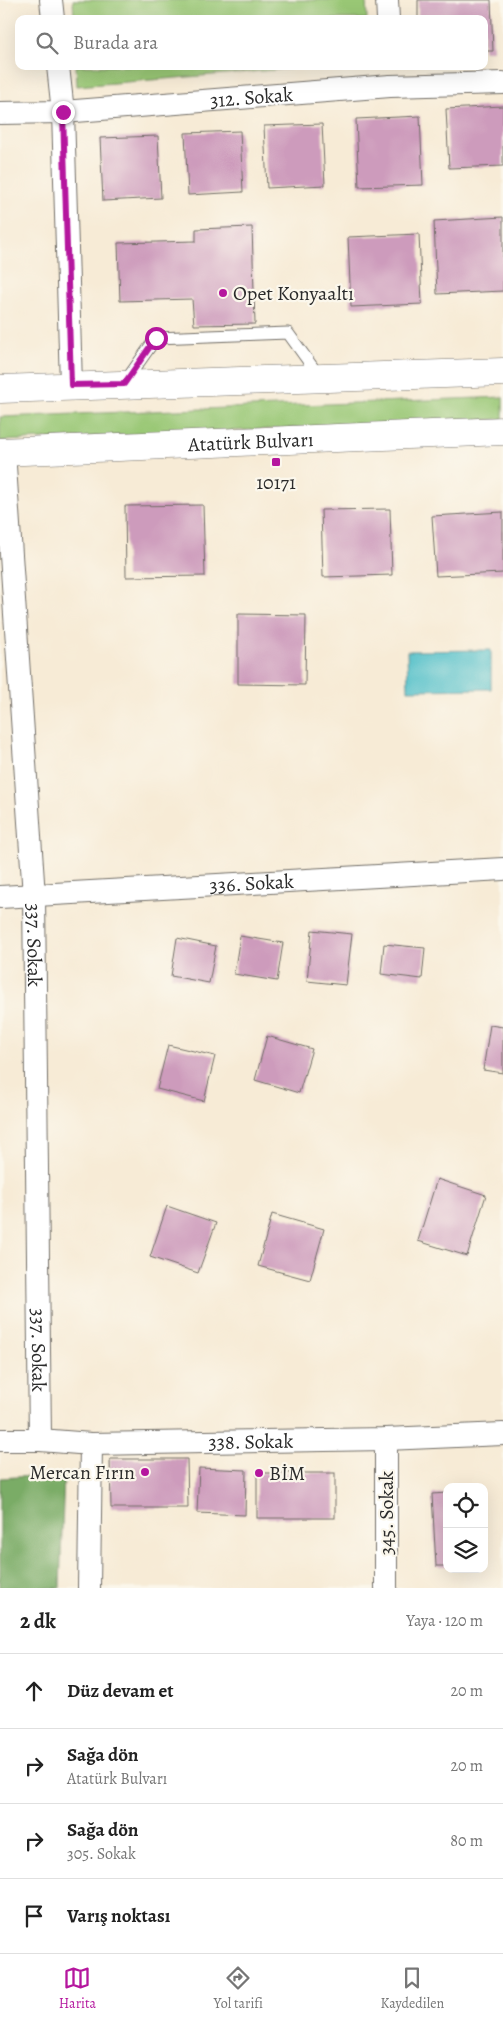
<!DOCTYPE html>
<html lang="tr">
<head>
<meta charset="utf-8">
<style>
	body { margin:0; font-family:Alegreya,serif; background:#f6f6f6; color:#222 }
	.controls { position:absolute; right:15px; bottom:15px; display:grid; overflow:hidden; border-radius:10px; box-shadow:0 5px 20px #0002 }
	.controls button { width:45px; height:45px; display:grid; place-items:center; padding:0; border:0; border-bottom:1px solid #e0e0e0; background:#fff; color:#222; font:25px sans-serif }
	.stop { position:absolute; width:15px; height:15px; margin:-11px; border:4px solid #b5179e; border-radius:50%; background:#fff }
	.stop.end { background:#b5179e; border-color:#fff; box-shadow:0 1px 5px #0008 }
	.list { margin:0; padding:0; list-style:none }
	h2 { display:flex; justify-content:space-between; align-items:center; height:65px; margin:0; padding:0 20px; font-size:21px }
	h2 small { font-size:16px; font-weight:400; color:#767676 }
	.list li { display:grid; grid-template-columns:32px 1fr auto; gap:15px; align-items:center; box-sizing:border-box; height:75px; padding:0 20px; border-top:1px solid #e0e0e0 }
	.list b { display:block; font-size:19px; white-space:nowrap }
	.list p { margin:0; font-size:16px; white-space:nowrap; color:#767676 }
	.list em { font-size:16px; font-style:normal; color:#767676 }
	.icon { flex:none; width:28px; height:28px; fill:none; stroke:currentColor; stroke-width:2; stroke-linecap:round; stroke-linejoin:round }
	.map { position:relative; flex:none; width:503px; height:1588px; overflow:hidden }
	.search { position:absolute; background:#fff; box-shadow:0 5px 20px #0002; left:15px; right:15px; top:15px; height:55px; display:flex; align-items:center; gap:12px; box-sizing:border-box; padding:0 18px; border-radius:10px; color:#767676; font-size:19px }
	.sheet { height:365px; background:#fff }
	nav { display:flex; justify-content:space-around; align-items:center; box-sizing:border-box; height:70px; border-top:1px solid #e0e0e0; background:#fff; font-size:14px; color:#767676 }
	nav a { display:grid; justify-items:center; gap:2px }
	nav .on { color:#b5179e }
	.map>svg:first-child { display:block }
	.green { fill:#99c775; stroke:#627950 }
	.forest { fill:#7aac66; stroke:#526c48 }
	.water { fill:#52c0c9; stroke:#3e767a }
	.building { fill:#cd9bbc }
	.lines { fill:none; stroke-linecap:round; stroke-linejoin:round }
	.service-casing { stroke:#726e67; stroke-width:13 }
	.minor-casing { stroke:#726e67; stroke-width:24 }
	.primary-casing { stroke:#726e67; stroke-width:29 }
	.service { stroke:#fff; stroke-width:11 }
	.minor { stroke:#fff; stroke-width:22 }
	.primary { stroke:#fff; stroke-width:28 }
	.route { stroke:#b5179e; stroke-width:6 }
	.poi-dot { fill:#b5179e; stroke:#fbf7ec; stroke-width:2 }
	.labels { text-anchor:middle; stroke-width:4.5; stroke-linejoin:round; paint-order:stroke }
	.street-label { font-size:20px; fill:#2b2b2b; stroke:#fbf7ec }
	.poi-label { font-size:20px; fill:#2b2b2b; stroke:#fbf7ec; text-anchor:start }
</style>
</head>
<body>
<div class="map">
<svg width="503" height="1588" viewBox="0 0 503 1588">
	<rect width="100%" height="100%" fill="#fbf7ec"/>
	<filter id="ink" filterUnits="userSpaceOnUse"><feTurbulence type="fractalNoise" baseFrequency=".02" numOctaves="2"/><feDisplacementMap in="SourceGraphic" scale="10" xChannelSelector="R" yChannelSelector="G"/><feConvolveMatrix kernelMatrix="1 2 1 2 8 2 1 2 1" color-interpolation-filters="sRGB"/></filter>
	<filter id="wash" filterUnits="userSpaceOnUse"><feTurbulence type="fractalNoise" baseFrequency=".0096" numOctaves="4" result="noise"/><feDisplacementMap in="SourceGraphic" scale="20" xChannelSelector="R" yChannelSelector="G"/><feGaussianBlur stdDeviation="1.12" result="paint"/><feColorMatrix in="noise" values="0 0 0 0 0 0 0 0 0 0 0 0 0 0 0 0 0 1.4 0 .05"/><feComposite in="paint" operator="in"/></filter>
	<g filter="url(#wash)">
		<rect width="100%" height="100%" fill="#f7ebd6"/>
		<g class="green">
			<path d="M73 0H366L367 19H74Z"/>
			<path d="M76 66H324L77 86Z"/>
			<path d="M503 397V419L0 441V417Z"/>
		</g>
		<path class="forest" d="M64 1474 60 1588H0V1478Z"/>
		<path class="water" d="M491 650V689L408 690 407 651Z"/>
		<g id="blocks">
			<g class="building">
				<path d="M418 0H491L493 51H484V19H418Z"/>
				<path d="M503 106V166L449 168 446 109Z"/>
				<path d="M420 116 423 185 359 187 356 119Z"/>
				<path d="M322 124 325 185 267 188 264 126Z"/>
				<path d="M240 131 243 192 188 195 185 133Z"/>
				<path d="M158 136 161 198 103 201 100 138Z"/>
				<path d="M503 217V291L437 294 434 221Z"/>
				<path d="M252 227 255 324 194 325 192 299 120 301 118 243 196 241V229Z"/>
				<path d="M419 234 422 304 351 307 348 237Z"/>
				<path d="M203 505 205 576 126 577 125 506Z"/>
				<path d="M390 509 392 575 323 577 321 510Z"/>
				<path d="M503 512V573L436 576 432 516Z"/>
				<path d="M238 614 306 615 305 685 238 684Z"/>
				<path d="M312 930 352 934 346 985 307 981Z"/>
				<path d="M240 936 283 943 277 981 234 974Z"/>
				<path d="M177 938 216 946 209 983 171 976Z"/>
				<path d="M384 944 425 948 422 979 381 974Z"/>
				<path d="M490 1025 503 1027V1073L483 1070Z"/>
				<path d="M267 1036 312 1049 299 1093 255 1080Z"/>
				<path d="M168 1045 215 1056 204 1101 157 1089Z"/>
				<path d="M437 1179 486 1195 467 1256 418 1241Z"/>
				<path d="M167 1206 216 1223 198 1273 150 1257Z"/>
				<path d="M272 1214 324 1229 310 1280 258 1266Z"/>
				<path d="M110 1459H187L188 1508H111Z"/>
				<path d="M199 1468 246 1470 245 1515 197 1513Z"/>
				<rect x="257" y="1473" width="78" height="45"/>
				<path d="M447 1493V1566H436L432 1494Z"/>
			</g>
		</g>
	</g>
	<g filter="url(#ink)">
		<use href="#blocks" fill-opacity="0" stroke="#726e67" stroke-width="1"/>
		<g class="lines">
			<defs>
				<path id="service" d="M125 382 156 338 288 333 319 376"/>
				<g id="minor">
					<path d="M51 0 53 19"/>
					<path d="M387 0 388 19"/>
					<path d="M58 66 63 112 71 385"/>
					<path id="s1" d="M0 113 63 112 390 86 503 83"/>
					<path id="s2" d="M4 451 34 896 40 1440"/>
					<path id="s3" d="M0 897 503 869"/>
					<path d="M386 1439V1588"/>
					<path id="s4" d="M0 1440H40L91 1444 386 1439 503 1434"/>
					<path d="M89 1588 91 1444"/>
				</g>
				<g id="primary">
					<path d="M0 389 503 372"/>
					<path id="s5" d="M0 452 503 431"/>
				</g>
			</defs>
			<use href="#service" class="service-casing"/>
			<use href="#minor" class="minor-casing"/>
			<use href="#primary" class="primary-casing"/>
			<use href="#service" class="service"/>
			<use href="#minor" class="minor"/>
			<use href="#primary" class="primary"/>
		</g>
	</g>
	<g class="lines" filter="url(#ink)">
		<path class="route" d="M63 112 71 385 124 384 156 338"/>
	</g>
	<g class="poi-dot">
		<circle cx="223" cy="293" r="5"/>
		<rect x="271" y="457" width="10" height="10" rx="2.5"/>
		<circle cx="145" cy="1472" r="5"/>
		<circle cx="259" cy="1473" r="5"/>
	</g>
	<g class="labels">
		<g class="street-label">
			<text dy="7" stroke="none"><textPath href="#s1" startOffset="252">312. Sokak</textPath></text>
			<text dy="7" stroke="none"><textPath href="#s5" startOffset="251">Atatürk Bulvarı</textPath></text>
			<text dy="7" stroke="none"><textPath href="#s3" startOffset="252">336. Sokak</textPath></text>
			<text dy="7" stroke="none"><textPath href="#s2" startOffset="495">337. Sokak</textPath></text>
			<text dy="7" stroke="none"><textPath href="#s2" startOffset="900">337. Sokak</textPath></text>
			<text dy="7" stroke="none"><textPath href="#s4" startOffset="251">338. Sokak</textPath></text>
			<text transform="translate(386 1513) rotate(-90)" y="7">345. Sokak</text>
		</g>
		<g class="poi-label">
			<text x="233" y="300">Opet Konyaaltı</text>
			<text x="276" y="489" text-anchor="middle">10171</text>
			<text x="135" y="1479" text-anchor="end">Mercan Fırın</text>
			<text x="269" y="1480">BİM</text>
		</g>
	</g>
</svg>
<div class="controls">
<button><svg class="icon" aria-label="locate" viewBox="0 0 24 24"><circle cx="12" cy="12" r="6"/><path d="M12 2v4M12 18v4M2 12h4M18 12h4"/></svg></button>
<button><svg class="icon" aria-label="layers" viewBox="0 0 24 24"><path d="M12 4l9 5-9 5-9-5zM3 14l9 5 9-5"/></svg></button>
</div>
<div class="stop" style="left:156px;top:338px"></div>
<div class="stop end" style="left:63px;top:112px"></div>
<div class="search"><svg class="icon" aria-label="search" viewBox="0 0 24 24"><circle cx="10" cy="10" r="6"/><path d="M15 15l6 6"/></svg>Burada ara</div>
</div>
<section class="sheet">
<h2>2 dk<small>Yaya · 120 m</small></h2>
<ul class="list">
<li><svg class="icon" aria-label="ahead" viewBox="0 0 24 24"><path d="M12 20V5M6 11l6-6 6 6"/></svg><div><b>Düz devam et</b></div><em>20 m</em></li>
<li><svg class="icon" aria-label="right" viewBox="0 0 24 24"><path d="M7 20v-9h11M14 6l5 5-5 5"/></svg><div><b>Sağa dön</b><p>Atatürk Bulvarı</p></div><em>20 m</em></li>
<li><svg class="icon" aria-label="right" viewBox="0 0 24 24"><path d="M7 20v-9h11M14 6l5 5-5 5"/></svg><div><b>Sağa dön</b><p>305. Sokak</p></div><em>80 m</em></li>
<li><svg class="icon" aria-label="arrive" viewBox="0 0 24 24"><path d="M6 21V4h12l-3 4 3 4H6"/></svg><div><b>Varış noktası</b></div></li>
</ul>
</section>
<nav>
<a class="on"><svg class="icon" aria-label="map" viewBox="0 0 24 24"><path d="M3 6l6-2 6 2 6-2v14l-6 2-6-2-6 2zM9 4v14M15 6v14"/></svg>Harita</a>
<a><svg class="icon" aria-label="directions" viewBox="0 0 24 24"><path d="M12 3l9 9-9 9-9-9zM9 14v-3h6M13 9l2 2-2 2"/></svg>Yol tarifi</a>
<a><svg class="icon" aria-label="saved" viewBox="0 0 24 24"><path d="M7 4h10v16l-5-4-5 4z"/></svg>Kaydedilen</a>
</nav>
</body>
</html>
